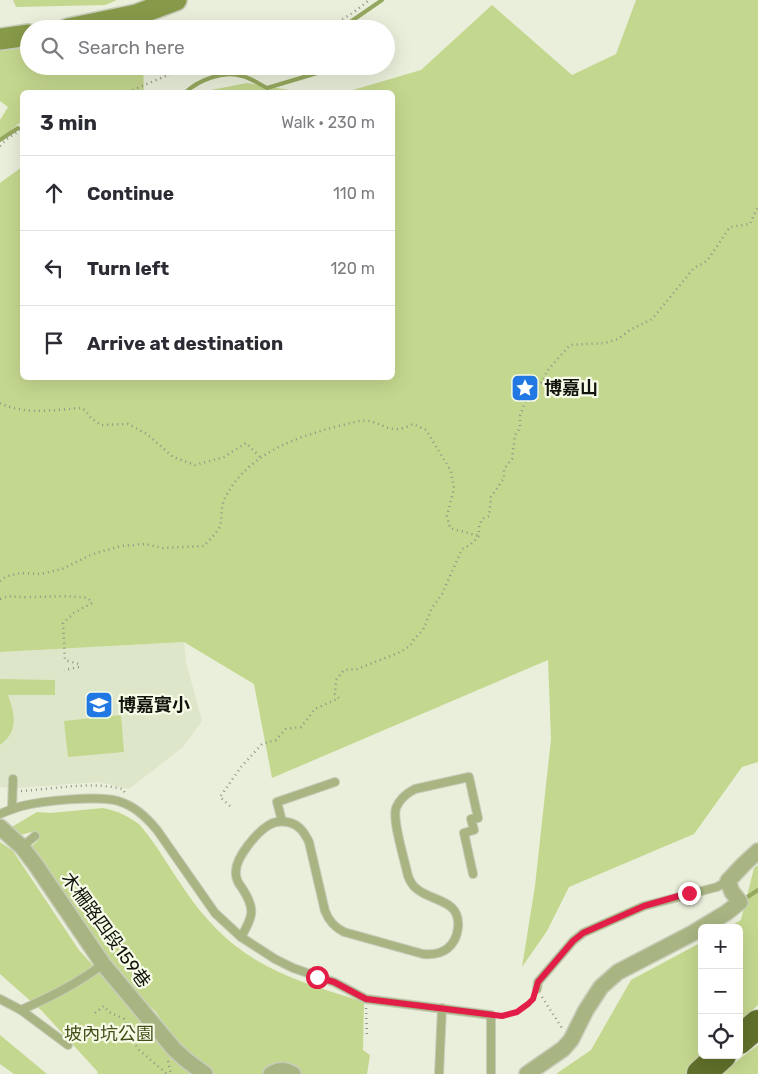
<!DOCTYPE html>
<html lang="en">
<head>
<meta charset="utf-8">
<style>
	body { margin:0; font-family:Rubik,"Noto Sans TC",sans-serif; background:#f2f2f3; color:#2b2b33 }
	.controls { position:absolute; right:15px; bottom:15px; display:grid; overflow:hidden; border-radius:8px; box-shadow:0 5px 20px #0002 }
	.controls button { width:45px; height:45px; display:grid; place-items:center; padding:0; border:0; border-bottom:1px solid #e1e1e2; background:#fff; color:#2b2b33; font:25px sans-serif }
	.stop { position:absolute; width:15px; height:15px; margin:-11px; border:4px solid #e11d48; border-radius:50%; background:#fff }
	.stop.end { background:#e11d48; border-color:#fff; box-shadow:0 1px 5px #0008 }
	.list { margin:0; padding:0; list-style:none }
	h2 { display:flex; justify-content:space-between; align-items:center; height:65px; margin:0; padding:0 20px; font-size:21px }
	h2 small { font-size:16px; font-weight:400; color:#7c7c81 }
	.list li { display:grid; grid-template-columns:32px 1fr auto; gap:15px; align-items:center; box-sizing:border-box; height:75px; padding:0 20px; border-top:1px solid #e1e1e2 }
	.list b { display:block; font-size:19px; white-space:nowrap }
	.list em { font-size:16px; font-style:normal; color:#7c7c81 }
	.icon { flex:none; width:28px; height:28px; fill:none; stroke:currentColor; stroke-width:2; stroke-linecap:round; stroke-linejoin:round }
	.map { position:relative; flex:none; width:758px; height:1074px; overflow:hidden }
	.search { position:absolute; background:#fff; box-shadow:0 5px 20px #0002; left:20px; top:20px; width:375px; height:55px; display:flex; align-items:center; gap:12px; box-sizing:border-box; padding:0 18px; border-radius:28px; color:#7c7c81; font-size:19px }
	.panel { position:absolute; background:#fff; box-shadow:0 5px 20px #0002; left:20px; top:90px; width:375px; height:290px; border-radius:8px }
	.map>svg:first-child { display:block }
	.built { fill:#dde6c9 }
	.green { fill:#c4d78e }
	.lines { fill:none; stroke-linecap:round; stroke-linejoin:round }
	.stream { stroke:#96a85f; stroke-width:4 }
	.lane-casing { stroke:#c6ccb9; stroke-width:10 }
	.street-casing { stroke:#c6ccb9; stroke-width:18 }
	.secondary-casing { stroke:#c6ccb9; stroke-width:24 }
	.highway-casing { stroke:#c6ccb9; stroke-width:30 }
	.path { stroke:#919586; stroke-width:2.5; stroke-dasharray:1 4; stroke-linecap:butt }
	.lane { stroke:#a8b582; stroke-width:8 }
	.street { stroke:#a8b582; stroke-width:15 }
	.secondary { stroke:#879a49; stroke-width:21 }
	.highway { stroke:#61702b; stroke-width:28 }
	.route { stroke:#e11d48; stroke-width:6 }
	.labels { text-anchor:middle; stroke-width:4.5; stroke-linejoin:round; paint-order:stroke }
	.poi-label { font-size:18px; font-weight:bold; fill:#11130c; stroke:#f6fce7; text-anchor:start }
	.street-label { font-size:18px; fill:#11130c; stroke:#f6fce7 }
	.park-label { font-size:18px; fill:#434e18; stroke:#f6fce7 }
</style>
</head>
<body>
<div class="map">
<svg width="758" height="1074" viewBox="0 0 758 1074">
	<rect width="100%" height="100%" fill="#e9efda"/>
	<path class="built" d="M184 642 186 662 202 721 183 747 129 789 99 782 17 788 0 787V652Z"/>
	<g class="green">
		<path d="M13 0H117L105 5 16 7Z"/>
		<path d="M636 0H758V762L742 767 694 834 569 887 547 931 522 967 535 886 551 739 548 660 272 778 254 684 184 642 0 652V183L22 167V378H392V92H346L421 70 492 5 572 75 616 54Z"/>
		<path d="M29 47V66H143L144 92H22V121L0 139V120L8 107 0 101V51Z"/>
		<path d="M247 83 301 92H201Z"/>
		<path d="M0 679 55 680V695H8C15 715 19 731 0 745Z"/>
		<path d="M121 715 124 752 68 757 64 721Z"/>
		<path d="M103 808C118 811 128 816 140 825 165 855 182 892 209 921 253 970 304 983 364 1002L363 1050 370 1055 367 1074H300L271 1066 263 1074H215L182 1049 155 1011 132 991 107 959 32 849V846L38 840 32 832 20 835 10 828 37 812 51 813Z"/>
		<path d="M0 842 13 851 79 950 139 1016 170 1056 192 1074H98L97 1071 42 1011 0 974Z"/>
		<path d="M758 865V1005L739 1023V928H727L741 920 754 868Z"/>
		<path d="M702 942V1055H705L685 1074H556L591 1050 631 980Z"/>
		<path d="M0 1035 47 1074H14L0 1064Z"/>
		<path d="M758 1045V1074H720Z"/>
	</g>
	<g class="lines">
		<g class="stream">
			<path d="M340 29 382 0"/>
			<path d="M186 92C199 80 224 70 242 76 251 78 259 84 267 88L324 71 325 66"/>
			<path d="M0 140 18 128"/>
			<path d="M743 900 758 890"/>
		</g>
		<defs>
			<g id="lane">
				<path d="M12 809 13 779"/>
				<path d="M0 814C7 811 14 808 22 806 42 801 98 795 118 801 135 806 146 817 157 830L215 913 241 937 275 959 293 968 334 982 366 999 491 1015V1074"/>
				<path d="M282 821 277 802 335 782"/>
				<path d="M22 847 35 836"/>
				<path d="M241 937C253 917 256 909 242 888 238 883 235 878 236 871 236 857 257 832 269 825 274 822 281 821 287 822 299 824 304 832 309 842L325 911C329 921 334 927 344 932L423 954C432 955 441 954 448 948 454 943 457 936 458 928 461 899 432 902 417 889 412 886 410 881 408 876 405 861 392 821 396 808 400 798 407 793 415 789L469 777 478 818 471 819 474 830 464 833 473 874"/>
				<path d="M537 989 538 982 573 941 583 933 644 906 717 887 728 881"/>
				<path d="M0 999 21 1010 68 1045"/>
				<path d="M21 1010C50 997 77 984 103 964"/>
				<path d="M439 1074 442 1008"/>
			</g>
			<g id="street">
				<path d="M0 827 22 847 35 864 103 964 174 1049 186 1060 205 1074"/>
				<path d="M271 1074C279 1069 285 1069 293 1074"/>
				<path d="M527 1074 563 1049 571 1040 586 1010 601 987 618 972 693 933 726 913 740 902 732 892 728 881 744 864 758 851"/>
			</g>
			<g id="secondary">
				<path d="M68 29 136 15 176 0"/>
				<path d="M0 39 29 35"/>
			</g>
			<g id="highway">
				<path d="M739 1040 758 1024"/>
				<path d="M701 1074 722 1055"/>
			</g>
		</defs>
		<use href="#lane" class="lane-casing"/>
		<use href="#street" class="street-casing"/>
		<use href="#secondary" class="secondary-casing"/>
		<use href="#highway" class="highway-casing"/>
		<g class="path">
			<path d="M226 29C246 18 278 22 299 29"/>
			<path d="M314 29C336 25 353 14 369 0"/>
			<path d="M128 92 189 66"/>
			<path d="M0 146 7 139 22 129"/>
			<path d="M0 403C23 415 55 410 80 408L85 410 91 418 101 425 128 424 147 434 173 457 195 465 224 457 246 443 260 457"/>
			<path d="M0 581 7 576 21 573 41 574 62 569 93 554 121 546 145 544 163 548 204 546C209 540 216 534 219 528 223 520 220 507 225 498 250 449 305 434 355 422 382 415 384 439 413 424L426 430 451 471 454 488 447 516 450 528 479 536"/>
			<path d="M0 599C12 594 16 598 27 597 48 597 67 595 88 598L92 603 74 613 63 623 65 660 79 664V667L64 670"/>
			<path d="M21 791C55 789 90 781 123 789L125 793"/>
			<path d="M230 806 220 797 241 767 262 744 276 740 286 729 301 727 315 709 339 698 335 694 336 680 344 670 357 669 398 653 410 646 414 639 423 630 432 608 442 594 462 549 470 545 479 536V527L482 519 489 516 491 497 504 478V469L512 459 515 435 520 428V416L528 395 542 382 547 371 570 345 605 343 618 339 630 330 652 319 694 268 707 261 730 227 750 224 758 206"/>
			<path d="M542 997 562 1028"/>
			<path d="M366 1008 367 1037"/>
			<path d="M95 1013 104 1006 109 1012 124 1019 132 1039 138 1049 167 1074"/>
			<path d="M500 1016C513 1015 526 1008 533 997"/>
			<path d="M168 1061 171 1074"/>
		</g>
		<use href="#lane" class="lane"/>
		<use href="#street" class="street"/>
		<use href="#secondary" class="secondary"/>
		<use href="#highway" class="highway"/>
	</g>
	<g class="lines">
		<path class="route" d="M317 977 334 982 366 999 502 1016 517 1012 528 1004 533 999 538 982 573 941 583 933 644 906 689 893"/>
	</g>
	<defs>
		<symbol id="sight-square" viewBox="-11 -11 22 22"><rect x="-9" y="-9" width="18" height="18" rx="4" fill="#2178e2" stroke="#f6fce7"/><path d="M0-6L1.8-2.2L6-1.7L2.9 1.2L3.7 5.4L0 3.3L-3.7 5.4L-2.9 1.2L-6-1.7L-1.8-2.2Z" fill="#fff"/></symbol>
		<symbol id="school-square" viewBox="-11 -11 22 22"><rect x="-9" y="-9" width="18" height="18" rx="4" fill="#2178e2" stroke="#f6fce7"/><path d="M0-5L7-2L0 1L-7-2ZM-4 1L0 2.5L4 1V4Q0 6-4 4Z" fill="#fff"/></symbol>
	</defs>
	<g fill-rule="evenodd">
		<use href="#sight-square" x="509" y="372" width="32" height="32"/>
		<use href="#school-square" x="83" y="689" width="32" height="32"/>
	</g>
	<g class="labels">
		<g class="poi-label">
			<text x="544" y="394">博嘉山</text>
			<text x="118" y="711">博嘉實小</text>
		</g>
		<g class="street-label">
			<text transform="translate(106 930) rotate(54)" y="6">木柵路四段159巷</text>
		</g>
		<g class="park-label">
			<text x="109" y="1040">坡內坑公園</text>
		</g>
	</g>
</svg>
<div class="controls">
<button>+</button>
<button>−</button>
<button><svg class="icon" aria-label="locate" viewBox="0 0 24 24"><circle cx="12" cy="12" r="6"/><path d="M12 2v4M12 18v4M2 12h4M18 12h4"/></svg></button>
</div>
<div class="stop" style="left:317px;top:977px"></div>
<div class="stop end" style="left:689px;top:893px"></div>
<div class="search"><svg class="icon" aria-label="search" viewBox="0 0 24 24"><circle cx="10" cy="10" r="6"/><path d="M15 15l6 6"/></svg>Search here</div>
<section class="panel">
<h2>3 min<small>Walk · 230 m</small></h2>
<ul class="list">
<li><svg class="icon" aria-label="ahead" viewBox="0 0 24 24"><path d="M12 20V5M6 11l6-6 6 6"/></svg><div><b>Continue</b></div><em>110 m</em></li>
<li><svg class="icon" aria-label="left" viewBox="0 0 24 24"><path d="M17 20v-9H6M10 6l-5 5 5 5"/></svg><div><b>Turn left</b></div><em>120 m</em></li>
<li><svg class="icon" aria-label="arrive" viewBox="0 0 24 24"><path d="M6 21V4h12l-3 4 3 4H6"/></svg><div><b>Arrive at destination</b></div></li>
</ul>
</section>
</div>
</body>
</html>
